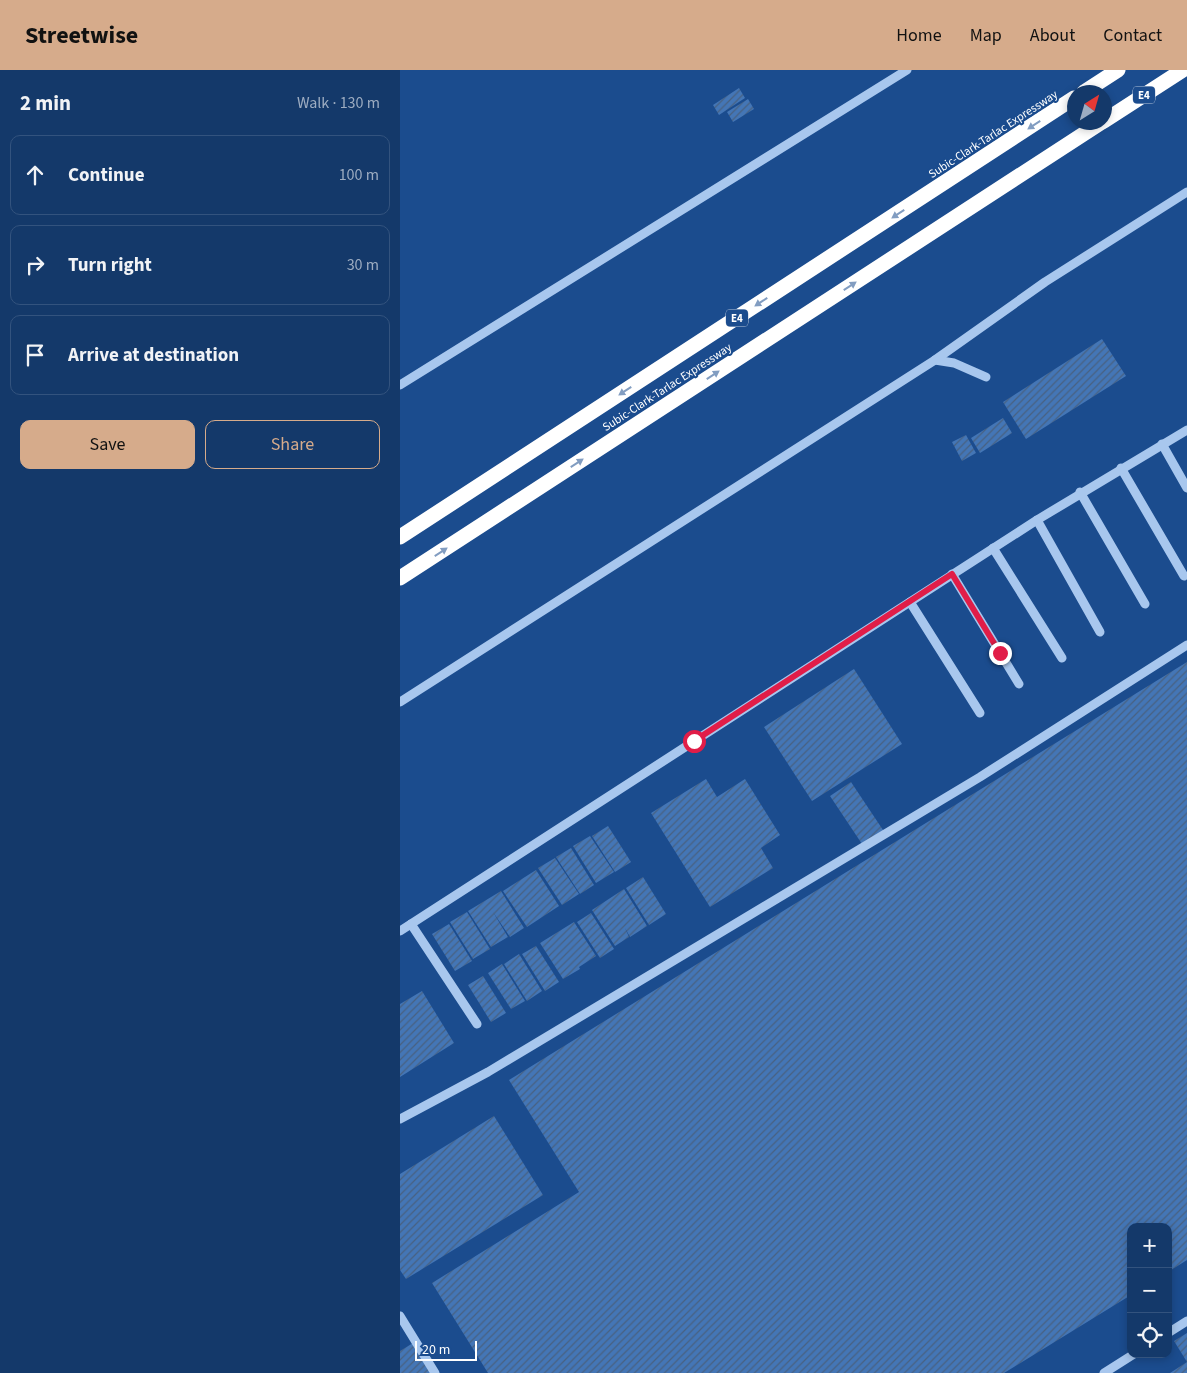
<!DOCTYPE html>
<html lang="en">
<head>
<meta charset="utf-8">
<style>
	body { margin:0; font-family:"Source Sans 3",sans-serif; background:#214472; color:#f1f3f6 }
	.controls { position:absolute; right:15px; bottom:15px; display:grid; overflow:hidden; border-radius:10px; box-shadow:0 2px 8px #0003 }
	.controls button { width:45px; height:45px; display:grid; place-items:center; padding:0; border:0; border-bottom:1px solid #33537e; background:#14396a; color:#f1f3f6; font:25px sans-serif }
	.compass { position:absolute; left:667px; top:15px; width:45px; height:45px; border-radius:50%; background:#14396a; box-shadow:0 2px 8px #0003; rotate:37deg }
	.scale { position:absolute; left:15px; bottom:12px; width:62px; box-sizing:border-box; padding-left:5px; border:2px solid #fff; border-top:0; font-size:14px; line-height:18px; white-space:nowrap; color:#fff; -webkit-text-stroke:4px #1b4c8e; paint-order:stroke }
	.stop { position:absolute; width:15px; height:15px; margin:-11px; border:4px solid #e11d48; border-radius:50%; background:#fff }
	.stop.end { background:#e11d48; border-color:#fff; box-shadow:0 1px 5px #0008 }
	.list { margin:0; padding:0; list-style:none }
	h2 { display:flex; justify-content:space-between; align-items:center; height:65px; margin:0; padding:0 20px; font-size:21px }
	h2 small { font-size:16px; font-weight:400; color:#9dacc1 }
	.list li { display:grid; grid-template-columns:32px 1fr auto; gap:15px; align-items:center; box-sizing:border-box; height:80px; margin:0 10px 10px; padding:0 10px; border:1px solid #33537e; border-radius:10px }
	.list b { display:block; font-size:19px; white-space:nowrap }
	.list em { font-size:16px; font-style:normal; color:#9dacc1 }
	.actions { display:flex; gap:10px; padding:15px 20px }
	.actions a { flex:1; padding:11px 0; border:1px solid #d6ab8b; border-radius:10px; text-align:center; font-size:18px; color:#d6ab8b }
	.actions .main { background:#d6ab8b; color:#111 }
	.icon { flex:none; width:28px; height:28px; fill:none; stroke:currentColor; stroke-width:2; stroke-linecap:round; stroke-linejoin:round }
	.map { position:relative; flex:none; width:787px; height:1303px; overflow:hidden }
	header { display:flex; align-items:center; gap:30px; box-sizing:border-box; height:70px; padding:0 25px; background:#d6ab8b; color:#111 }
	header strong { font-size:24px }
	nav { display:flex; gap:28px; margin-inline-start:auto; font-size:18px }
	main { display:flex }
	aside { flex:1; background:#14396a }
	.map>svg:first-child { display:block }
	.building { fill:url(#building-hatch) }
	.lines { fill:none; stroke-linecap:round; stroke-linejoin:round }
	.minor { stroke:#a8c7ee; stroke-width:9 }
	.highway { stroke:#fff; stroke-width:15 }
	.oneway { fill:#829dc1 }
	.route { stroke:#e11d48; stroke-width:6 }
	.labels { text-anchor:middle; stroke-width:4; stroke-linejoin:round; paint-order:stroke }
	.shield { fill:#1b4c8e; stroke:#bbc9dd; stroke-width:1 }
	.shield-label { font-size:11px; font-weight:bold; fill:#fff }
	.street-label { font-size:12px; fill:#fff; stroke:#1b4c8e }
</style>
</head>
<body>
<header>
<strong>Streetwise</strong>
<nav><a>Home</a><a>Map</a><a>About</a><a>Contact</a></nav>
</header>
<main>
<aside>
<h2>2 min<small>Walk · 130 m</small></h2>
<ul class="list">
<li><svg class="icon" aria-label="ahead" viewBox="0 0 24 24"><path d="M12 20V5M6 11l6-6 6 6"/></svg><div><b>Continue</b></div><em>100 m</em></li>
<li><svg class="icon" aria-label="right" viewBox="0 0 24 24"><path d="M7 20v-9h11M14 6l5 5-5 5"/></svg><div><b>Turn right</b></div><em>30 m</em></li>
<li><svg class="icon" aria-label="arrive" viewBox="0 0 24 24"><path d="M6 21V4h12l-3 4 3 4H6"/></svg><div><b>Arrive at destination</b></div></li>
</ul>
<div class="actions"><a class="main">Save</a><a>Share</a></div>
</aside>
<div class="map">
<svg width="787" height="1303" viewBox="0 0 787 1303">
	<defs>
		<pattern id="building-hatch" width="6" height="6" patternUnits="userSpaceOnUse" patternTransform="scale(1.25)"><rect width="6" height="6" fill="#4476b6"/><path d="M-1 1l2-2M0 6l6-6M5 7l2-2" fill="none" stroke="#486181"/></pattern>
	</defs>
	<rect width="100%" height="100%" fill="#1b4c8e"/>
	<g class="building">
		<path d="M339 18 345 28 319 45 313 35Z"/>
		<path d="M348 29 354 39 333 52 327 42Z"/>
		<path d="M702 269 726 306 626 369 603 332Z"/>
		<path d="M603 348 612 363 580 383 571 368Z"/>
		<path d="M566 365 576 383 562 391 552 372Z"/>
		<path d="M787 592V1190L768 1202V1157H731V1225L604 1303H88L32 1213 179 1122 109 1010Z"/>
		<path d="M454 599 502 674 412 731 364 657Z"/>
		<path d="M306 709 317 727 345 709 380 765 361 778 373 798 310 837 251 743Z"/>
		<path d="M451 712 487 766 466 780 430 726Z"/>
		<path d="M208 756 231 792 215 802 192 766Z"/>
		<path d="M190 766 214 802 196 813 173 776Z"/>
		<path d="M171 778 194 815 180 824 156 787Z"/>
		<path d="M155 788 179 824 162 835 138 798Z"/>
		<path d="M136 800 159 836 127 857 103 821Z"/>
		<path d="M243 807 266 844 249 855 226 818Z"/>
		<path d="M224 819 247 856 230 867 225 858 229 867 215 876 192 840Z"/>
		<path d="M101 821 124 858 110 867 93 842 108 867 91 877 68 841Z"/>
		<path d="M67 842 90 879 73 889 50 852Z"/>
		<path d="M191 843 214 879 200 888 177 852Z"/>
		<path d="M174 852 196 886 179 897 180 899 163 909 140 873Z"/>
		<path d="M49 854 72 891 55 901 32 864Z"/>
		<path d="M136 876 159 912 145 921 122 884Z"/>
		<path d="M119 884 142 921 127 931 104 894Z"/>
		<path d="M102 894 125 931 111 939 88 903Z"/>
		<path d="M83 906 106 943 91 952 68 915Z"/>
		<path d="M22 921 54 973 0 1007V934Z"/>
		<path d="M94 1046 143 1125 6 1209 0 1200V1104Z"/>
		<path d="M787 1263V1292L774 1271Z"/>
		<path d="M13 1273 33 1303H0V1281Z"/>
		<path d="M787 1292V1303H770Z"/>
	</g>
	<g class="lines">
		<g class="minor">
			<path d="M535 290 554 293 586 307"/>
			<path d="M0 315 507 0"/>
			<path d="M762 374 787 418"/>
			<path d="M721 398 784 506"/>
			<path d="M680 422 745 534"/>
			<path d="M637 450 700 562"/>
			<path d="M593 478 662 588"/>
			<path d="M552 504 619 614"/>
			<path d="M510 532 580 643"/>
			<path d="M0 632 535 290 645 212 787 122"/>
			<path d="M11 854 77 954"/>
			<path d="M0 861 637 450 787 360"/>
			<path d="M0 1049 88 1002 580 707 787 575"/>
			<path d="M0 1246 35 1303"/>
			<path d="M768 1263 787 1251"/>
			<path d="M704 1303 734 1284"/>
		</g>
		<g class="highway">
			<path d="M684 22 718 0"/>
			<path d="M704 51 783 0"/>
			<path d="M0 467 674 28"/>
			<path d="M0 508 702 52"/>
		</g>
	</g>
	<defs><path id="oneway-solid" d="M-6-.8H1V-3.2L6.5 0L1 3.2V.8H-6Z" transform="scale(1.25)"/></defs>
	<g class="oneway">
		<use href="#oneway-solid" transform="translate(634 55) rotate(147)"/>
		<use href="#oneway-solid" transform="translate(498 144) rotate(147)"/>
		<use href="#oneway-solid" transform="translate(450 216) rotate(-33)"/>
		<use href="#oneway-solid" transform="translate(361 232) rotate(147)"/>
		<use href="#oneway-solid" transform="translate(313 305) rotate(-33)"/>
		<use href="#oneway-solid" transform="translate(225 321) rotate(147)"/>
		<use href="#oneway-solid" transform="translate(177 393) rotate(-33)"/>
		<use href="#oneway-solid" transform="translate(41 482) rotate(-33)"/>
	</g>
	<g class="lines">
		<path class="route" d="M294 671 552 504 600 583"/>
	</g>
	<g class="labels">
		<g class="shield">
			<rect x="733" y="16.5" width="22" height="17" rx="4"/>
			<rect x="326" y="239.5" width="22" height="17" rx="4"/>
		</g>
		<g class="shield-label">
			<text x="744" y="29">E4</text>
			<text x="337" y="252">E4</text>
		</g>
		<g class="street-label">
			<text transform="translate(593 64) rotate(-33)" y="4">Subic-Clark-Tarlac Expressway</text>
			<text transform="translate(267 317) rotate(-33)" y="4">Subic-Clark-Tarlac Expressway</text>
		</g>
	</g>
</svg>
<div class="controls">
<button>+</button>
<button>−</button>
<button><svg class="icon" aria-label="locate" viewBox="0 0 24 24"><circle cx="12" cy="12" r="6"/><path d="M12 2v4M12 18v4M2 12h4M18 12h4"/></svg></button>
</div>
<svg class="compass" viewBox="-18 -18 36 36"><path d="M0-13l5 13h-10z" fill="#e53935"/><path d="M0 13l5-13h-10z" fill="#9dacc1"/></svg>
<div class="scale">20 m</div>
<div class="stop" style="left:294px;top:671px"></div>
<div class="stop end" style="left:600px;top:583px"></div>
</div>
</main>
</body>
</html>
